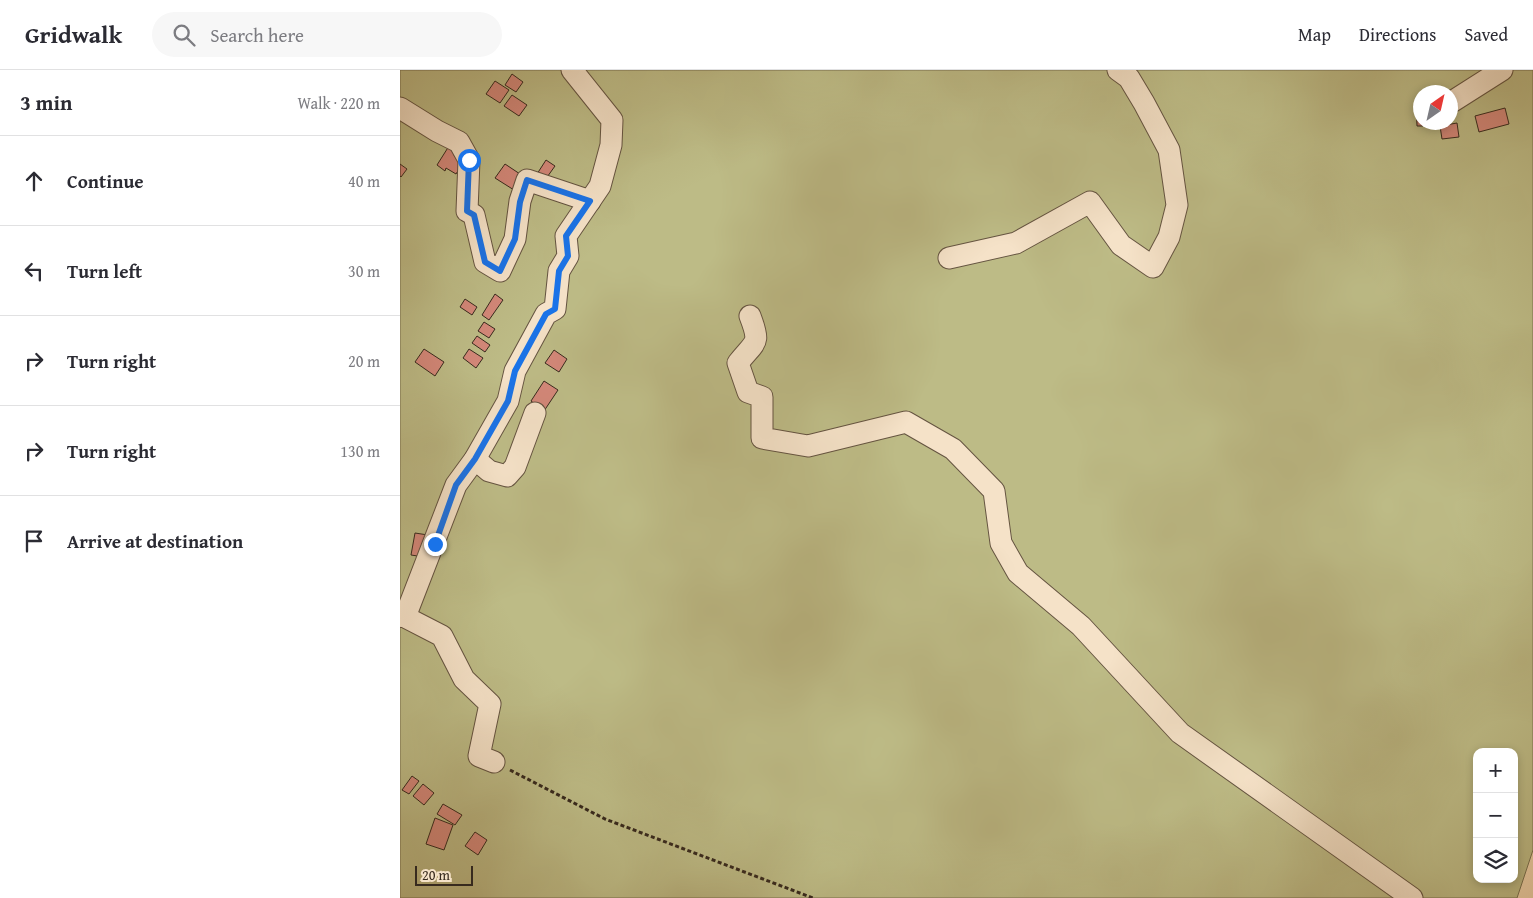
<!DOCTYPE html>
<html lang="en">
<head>
<meta charset="utf-8">
<style>
	body { margin:0; font-family:"Gentium Book Plus",serif; background:#f7f7f7; color:#2b2b33 }
	.controls { position:absolute; right:15px; bottom:15px; display:grid; overflow:hidden; border-radius:10px; box-shadow:0 2px 8px #0003 }
	.controls button { width:45px; height:45px; display:grid; place-items:center; padding:0; border:0; border-bottom:1px solid #e1e1e2; background:#fff; color:#2b2b33; font:25px sans-serif }
	.compass { position:absolute; left:1013px; top:15px; width:45px; height:45px; border-radius:50%; background:#fff; box-shadow:0 2px 8px #0003; rotate:34deg }
	.scale { position:absolute; left:15px; bottom:12px; width:58px; box-sizing:border-box; padding-left:5px; border:2px solid #372a1e; border-top:0; font-size:14px; line-height:18px; white-space:nowrap; color:#372a1e; -webkit-text-stroke:4px #f5e2c8; paint-order:stroke }
	.stop { position:absolute; width:15px; height:15px; margin:-11px; border:4px solid #1a73e8; border-radius:50%; background:#fff }
	.stop.end { background:#1a73e8; border-color:#fff; box-shadow:0 1px 5px #0008 }
	.list { margin:0; padding:0; list-style:none }
	h2 { display:flex; justify-content:space-between; align-items:center; height:65px; margin:0; padding:0 20px; font-size:21px }
	h2 small { font-size:16px; font-weight:400; color:#7c7c81 }
	.list li { display:grid; grid-template-columns:32px 1fr auto; gap:15px; align-items:center; box-sizing:border-box; height:90px; padding:0 20px; border-top:1px solid #e1e1e2 }
	.list b { display:block; font-size:19px; white-space:nowrap }
	.list em { font-size:16px; font-style:normal; color:#7c7c81 }
	.icon { flex:none; width:28px; height:28px; fill:none; stroke:currentColor; stroke-width:2; stroke-linecap:round; stroke-linejoin:round }
	.map { position:relative; flex:none; width:1133px; height:828px; overflow:hidden }
	header { display:flex; align-items:center; gap:30px; box-sizing:border-box; height:70px; padding:0 25px; background:#fff; border-bottom:1px solid #e1e1e2 }
	header strong { font-size:24px }
	nav { display:flex; gap:28px; margin-inline-start:auto; font-size:18px }
	.search { width:350px; height:45px; background:#f7f7f7; display:flex; align-items:center; gap:12px; box-sizing:border-box; padding:0 18px; border-radius:28px; color:#7c7c81; font-size:19px }
	main { display:flex }
	aside { flex:1; background:#fff }
	.map>svg:first-child { display:block }
	.green { fill:#bdbb86; stroke:#7a7252; fill-rule:evenodd }
	.building { fill:#d4887a; stroke:#372a1e }
	.lines { fill:none; stroke-linecap:round; stroke-linejoin:round }
	.street-casing { stroke:#655441; stroke-width:23 }
	.path { stroke:#372a1e; stroke-width:3; stroke-dasharray:4 2.5; stroke-linecap:butt }
	.street { stroke:#f5e2c8; stroke-width:21 }
	.route { stroke:#1a73e8; stroke-width:6 }
</style>
</head>
<body>
<header>
<strong>Gridwalk</strong>
<div class="search"><svg class="icon" aria-label="search" viewBox="0 0 24 24"><circle cx="10" cy="10" r="6"/><path d="M15 15l6 6"/></svg>Search here</div>
<nav><a>Map</a><a>Directions</a><a>Saved</a></nav>
</header>
<main>
<aside>
<h2>3 min<small>Walk · 220 m</small></h2>
<ul class="list">
<li><svg class="icon" aria-label="ahead" viewBox="0 0 24 24"><path d="M12 20V5M6 11l6-6 6 6"/></svg><div><b>Continue</b></div><em>40 m</em></li>
<li><svg class="icon" aria-label="left" viewBox="0 0 24 24"><path d="M17 20v-9H6M10 6l-5 5 5 5"/></svg><div><b>Turn left</b></div><em>30 m</em></li>
<li><svg class="icon" aria-label="right" viewBox="0 0 24 24"><path d="M7 20v-9h11M14 6l5 5-5 5"/></svg><div><b>Turn right</b></div><em>20 m</em></li>
<li><svg class="icon" aria-label="right" viewBox="0 0 24 24"><path d="M7 20v-9h11M14 6l5 5-5 5"/></svg><div><b>Turn right</b></div><em>130 m</em></li>
<li><svg class="icon" aria-label="arrive" viewBox="0 0 24 24"><path d="M6 21V4h12l-3 4 3 4H6"/></svg><div><b>Arrive at destination</b></div></li>
</ul>
</aside>
<div class="map">
<svg width="1133" height="828" viewBox="0 0 1133 828">
	<rect width="100%" height="100%" fill="#efd3ab"/>
	<filter id="stains"><feTurbulence type="fractalNoise" baseFrequency=".004" numOctaves="4"/><feColorMatrix values="0 0 0 0 .2 0 0 0 0 .09 0 0 0 0 .02 0 0 0 .5 -.17"/></filter>
	<radialGradient id="worn" r=".72"><stop offset=".6" stop-color="#630" stop-opacity="0"/><stop offset="1" stop-color="#630" stop-opacity=".3"/></radialGradient>
	<path class="green" d="M0 0H1133V780L1117 828H0ZM1021 22H1050V52H1021ZM1077 682H1114V809H1077Z"/>
	<g class="building">
		<path d="M112 4 123 12 116 22 105 15Z"/>
		<path d="M95 11 109 20 100 33 86 24Z"/>
		<path d="M112 25 127 35 119 46 104 36Z"/>
		<path d="M1021 29V52H1031V56H1017L1016 30Z"/>
		<path d="M1105 38 1109 54 1079 62 1075 46Z"/>
		<path d="M1057 53 1059 67 1042 69 1040 56Z"/>
		<path d="M49 76 57 81 54 86 64 91 56 104 46 98 45 101 37 95Z"/>
		<path d="M146 90 155 96 145 110 137 104Z"/>
		<path d="M0 94 7 99 1 107 0 106Z"/>
		<path d="M105 94 123 106 114 120 95 108Z"/>
		<path d="M95 224 103 230 89 250 82 245Z"/>
		<path d="M65 229 77 237 72 245 60 237Z"/>
		<path d="M84 252 95 259 89 268 78 261Z"/>
		<path d="M77 266 90 275 85 282 72 273Z"/>
		<path d="M24 279 44 292 35 306 15 292Z"/>
		<path d="M69 279 83 288 76 298 63 288Z"/>
		<path d="M154 280 167 289 159 302 145 293Z"/>
		<path d="M144 311 158 320 144 341 131 331Z"/>
		<path d="M15 463 28 465 24 487 11 485Z"/>
		<path d="M12 706 19 711 9 724 2 720Z"/>
		<path d="M23 714 34 723 24 735 13 726Z"/>
		<path d="M43 734 62 745 55 755 37 744Z"/>
		<path d="M35 748 53 755 44 780 26 774Z"/>
		<path d="M75 762 87 770 78 785 65 776Z"/>
	</g>
	<g class="lines">
		<defs>
			<g id="street">
				<path d="M1050 33 1102 0"/>
				<path d="M0 38 37 61 59 72 69 90 67 141 74 145 85 192 100 201 115 169 120 131 127 110 190 131"/>
				<path d="M549 188 616 173 690 132 721 175 753 197 769 167 777 135 769 80 744 33 729 8 718 0"/>
				<path d="M350 246C361 275 356 270 338 293L348 322 362 327V368L408 376 506 352 553 379 594 421 601 473 618 503 681 556 780 663 1012 828"/>
				<path d="M75 389 89 401 107 406 115 397 135 343"/>
				<path d="M0 546 5 547 42 566 64 609 90 634 79 686 94 692"/>
				<path d="M5 547 56 415 75 389 108 331 115 301 146 244 155 239 159 201 168 186 166 166 200 116 211 75 212 50 172 0"/>
			</g>
		</defs>
		<use href="#street" class="street-casing"/>
		<path class="path" d="M110 700 205 749 413 828"/>
		<use href="#street" class="street"/>
	</g>
	<g class="lines">
		<path class="route" d="M35 474 56 415 75 389 108 331 115 301 146 244 155 239 159 201 168 186 166 166 190 131 127 110 120 132 115 169 100 201 85 192 74 145 67 141 69 90"/>
	</g>
	<rect width="100%" height="100%" filter="url(#stains)"/>
	<rect width="100%" height="100%" fill="url(#worn)"/>
</svg>
<div class="controls">
<button>+</button>
<button>−</button>
<button><svg class="icon" aria-label="layers" viewBox="0 0 24 24"><path d="M12 4l9 5-9 5-9-5zM3 14l9 5 9-5"/></svg></button>
</div>
<svg class="compass" viewBox="-18 -18 36 36"><path d="M0-13l5 13h-10z" fill="#e53935"/><path d="M0 13l5-13h-10z" fill="#7c7c81"/></svg>
<div class="scale">20 m</div>
<div class="stop" style="left:69px;top:90px"></div>
<div class="stop end" style="left:35px;top:474px"></div>
</div>
</main>
</body>
</html>
